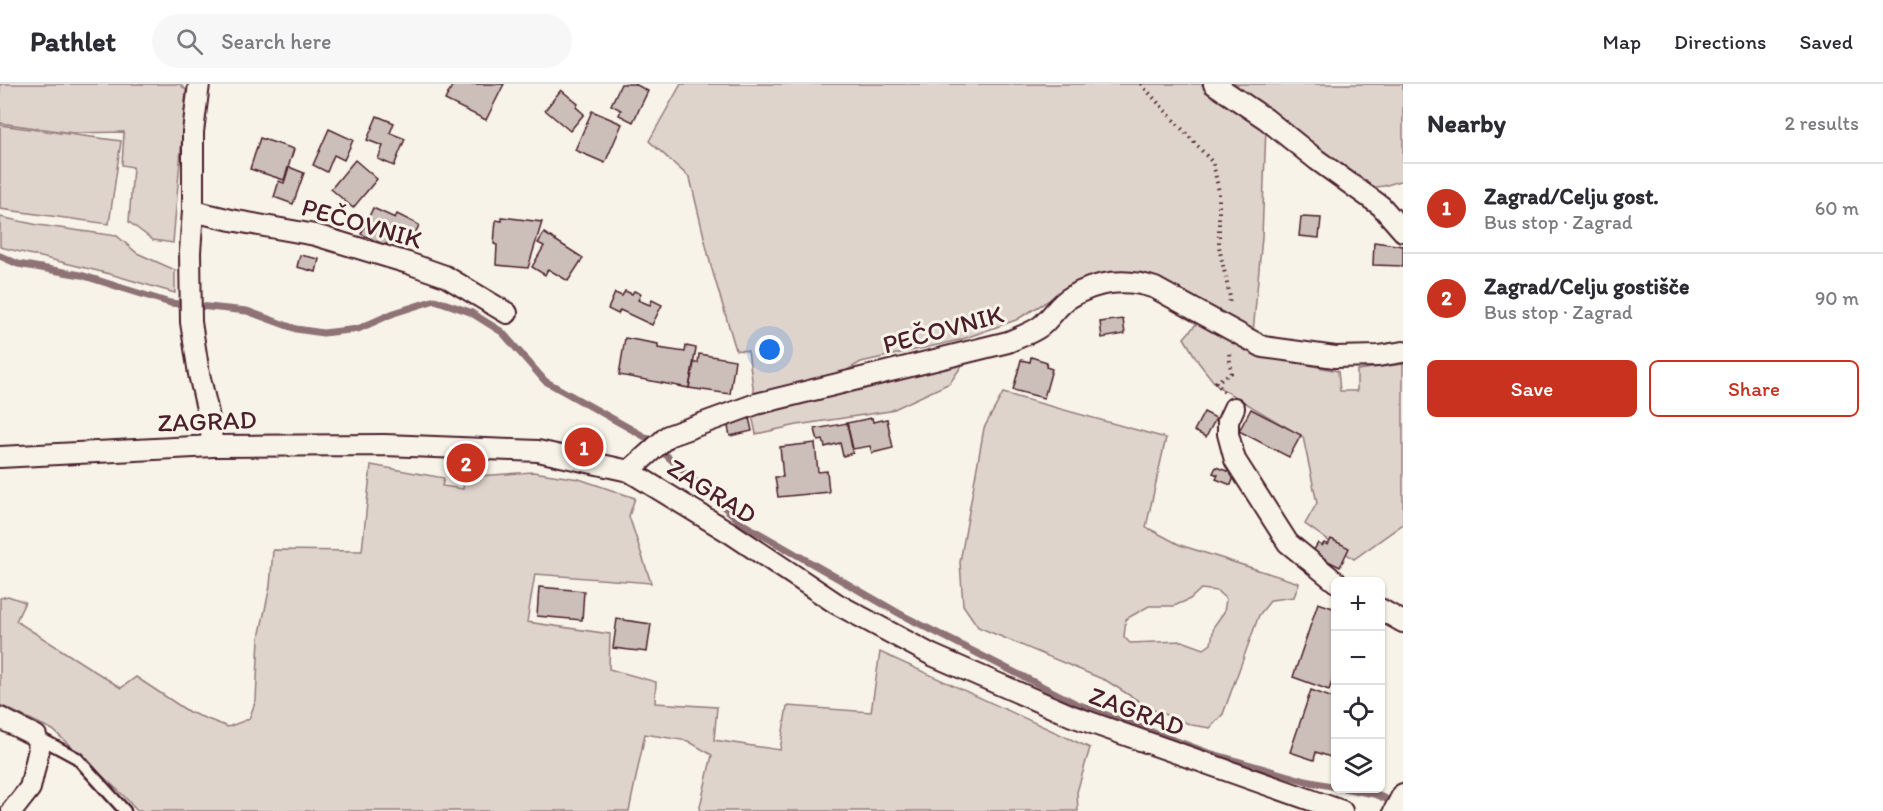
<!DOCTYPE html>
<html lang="en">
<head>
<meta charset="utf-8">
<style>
	body { margin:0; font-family:Itim,sans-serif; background:#f7f7f7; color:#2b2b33 }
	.controls { position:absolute; right:18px; bottom:18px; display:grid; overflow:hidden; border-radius:9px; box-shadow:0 2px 4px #0004 }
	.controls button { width:54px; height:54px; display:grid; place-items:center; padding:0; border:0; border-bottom:2px solid #e1e1e2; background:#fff; color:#2b2b33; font:30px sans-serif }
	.you { position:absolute; left:770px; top:266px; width:21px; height:21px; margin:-15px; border:4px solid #fff; border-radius:50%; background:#1a73e8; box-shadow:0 0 0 9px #1a73e833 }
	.badge { display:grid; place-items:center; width:39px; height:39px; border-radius:50%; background:#c8321e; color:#fff; font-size:20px; font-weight:700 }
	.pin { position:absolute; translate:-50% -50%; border:3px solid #fff; box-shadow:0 2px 6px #0006 }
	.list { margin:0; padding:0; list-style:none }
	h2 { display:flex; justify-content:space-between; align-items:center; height:78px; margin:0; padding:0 24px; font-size:26px }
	h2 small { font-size:20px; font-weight:400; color:#7c7c81 }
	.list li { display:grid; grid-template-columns:39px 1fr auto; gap:18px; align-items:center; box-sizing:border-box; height:90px; padding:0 24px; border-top:2px solid #e1e1e2 }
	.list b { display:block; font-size:22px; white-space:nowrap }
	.list p { margin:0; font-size:20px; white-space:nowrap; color:#7c7c81 }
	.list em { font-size:20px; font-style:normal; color:#7c7c81 }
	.actions { display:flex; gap:12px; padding:18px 24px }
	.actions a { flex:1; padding:14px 0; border:2px solid #c8321e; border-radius:9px; text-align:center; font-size:21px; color:#c8321e }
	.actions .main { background:#c8321e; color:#fff }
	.icon { flex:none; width:33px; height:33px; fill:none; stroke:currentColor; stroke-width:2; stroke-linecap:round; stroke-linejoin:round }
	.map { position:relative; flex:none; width:1403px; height:727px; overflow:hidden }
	header { display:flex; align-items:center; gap:36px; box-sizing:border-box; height:84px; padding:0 30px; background:#fff; border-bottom:2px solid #e1e1e2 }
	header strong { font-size:28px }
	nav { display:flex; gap:33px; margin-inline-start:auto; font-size:21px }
	.search { width:420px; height:54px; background:#f7f7f7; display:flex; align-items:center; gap:15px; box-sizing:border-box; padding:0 21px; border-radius:33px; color:#7c7c81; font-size:22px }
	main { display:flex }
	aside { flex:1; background:#fff }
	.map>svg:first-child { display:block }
	.green { fill:#ded4cc; stroke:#947a7c; stroke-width:1.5; fill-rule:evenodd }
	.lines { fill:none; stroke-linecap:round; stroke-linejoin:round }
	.stream { stroke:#8e7275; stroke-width:7 }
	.building { fill:#ccbfb9; stroke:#4a1f2b; stroke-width:1.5 }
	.service-casing { stroke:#4a1f2b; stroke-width:15 }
	.minor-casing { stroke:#4a1f2b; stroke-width:24 }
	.path { stroke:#4a1f2b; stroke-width:4; stroke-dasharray:1.5 4.5; stroke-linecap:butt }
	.service { stroke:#f7f3e8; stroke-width:10 }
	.minor { stroke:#f7f3e8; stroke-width:20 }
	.labels { text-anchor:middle; stroke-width:6; stroke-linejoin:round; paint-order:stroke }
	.street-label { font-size:26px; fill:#4a1f2b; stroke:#f7f3e8 }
</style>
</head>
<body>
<header>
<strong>Pathlet</strong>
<div class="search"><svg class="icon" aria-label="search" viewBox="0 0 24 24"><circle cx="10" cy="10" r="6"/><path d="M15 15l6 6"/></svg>Search here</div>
<nav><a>Map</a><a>Directions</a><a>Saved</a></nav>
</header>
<main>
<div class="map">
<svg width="1403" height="727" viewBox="0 0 1403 727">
	<rect width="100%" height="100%" fill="#f7f3e8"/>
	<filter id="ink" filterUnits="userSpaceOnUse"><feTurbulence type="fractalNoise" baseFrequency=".0167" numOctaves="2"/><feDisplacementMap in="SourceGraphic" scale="12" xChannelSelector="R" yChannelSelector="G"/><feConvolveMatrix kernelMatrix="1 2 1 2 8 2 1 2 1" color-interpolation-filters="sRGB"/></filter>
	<g filter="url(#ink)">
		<g class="green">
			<path d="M0 0H180L186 6 173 159 153 156 129 138 133 83 122 81 124 48 73 49 0 39Z"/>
			<path d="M681 0H1201L1266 42 1262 153 1253 249 1180 205 1146 191 1118 188 1078 199 1016 236 960 256 861 278 837 292 802 302 754 310 748 267 736 266 711 182 690 94 649 57Z"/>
			<path d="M1225 0H1403V96L1384 102 1367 104Z"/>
			<path d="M0 41 121 57 109 140 0 125Z"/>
			<path d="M0 133 38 141 117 152 137 169 175 186V209L110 190 0 163Z"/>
			<path d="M1197 239 1259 271 1338 287 1340 307H1357V286L1403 280V440L1354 475 1305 440 1317 419 1303 353 1217 302 1199 279 1184 254Z"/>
			<path d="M969 271 950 299 890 327 797 341 756 350 751 326Z"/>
			<path d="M1003 309 1166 354 1146 443 1180 461 1299 499 1294 513 1271 516 1259 531 1223 630 1210 644 1192 641 1151 625 1107 597 978 543 963 521 960 478 984 344ZM1201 505 1217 507 1226 515 1224 528 1214 542 1211 560 1204 565 1182 557 1130 559 1124 553 1126 535 1149 522H1174L1190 515Z"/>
			<path d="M371 381 444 394 442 402 463 405 464 393 533 388 579 395 635 414 629 432 651 499 535 490 527 538 610 550 609 585 656 598 655 619 717 623 714 656 780 666 787 622 871 628 880 568 1090 664 1077 708 1078 727H699L712 671 688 657 645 650 629 727H137L124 712 53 646 0 621V514L8 512 25 518 16 537 121 604 136 593 189 628 228 643 249 635 256 616 259 554 270 502 273 466 362 467Z"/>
		</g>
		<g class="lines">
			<g class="stream">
				<path d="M0 172 18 180 81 191 170 219 247 227 296 245 323 249 358 245 394 229 435 216 470 228 502 248 545 297 647 354 743 440 902 531 1077 620 1206 668 1306 697 1336 703"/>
				<path d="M1343 704 1374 710 1396 719"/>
			</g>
		</g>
		<g class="building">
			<path d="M453 0H504L486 36 445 16Z"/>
			<path d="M621 0H635L648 7 633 38 619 31 621 26 611 21Z"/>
			<path d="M561 6 578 20 576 23 584 30 570 47 545 26Z"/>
			<path d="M592 27 622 40 605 79 575 66Z"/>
			<path d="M377 32 394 39 390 49 405 55 394 82 378 75 383 62 367 56Z"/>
			<path d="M329 45 353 56 344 76 334 71 327 88 313 81Z"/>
			<path d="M260 54 294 65 284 96 250 85Z"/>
			<path d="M355 76 377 95 353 124 331 105Z"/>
			<path d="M289 83 304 89 293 120 274 113 279 97 284 99Z"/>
			<path d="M373 124 395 134 397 130 419 141 410 161 390 152 386 162 361 150Z"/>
			<path d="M502 133 542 138 528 184 496 181 497 161 494 160 496 136 502 137Z"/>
			<path d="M1301 133 1321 134 1319 154 1299 152Z"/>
			<path d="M544 149 583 174 568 197 548 185 545 191 532 183 544 162 538 159Z"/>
			<path d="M1374 158 1403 162V182L1373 181Z"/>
			<path d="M300 171 319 175 316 188 297 183Z"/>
			<path d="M625 207 632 210 634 207 641 210 638 216 650 221 652 216 662 221 652 241 620 226 618 230 608 225 615 209 622 212Z"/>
			<path d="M1123 235 1125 250 1102 254 1100 238Z"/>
			<path d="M625 254 658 260V264L685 268 686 262 696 264 689 304 619 291Z"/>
			<path d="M699 270 735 276 730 310 689 304 694 279H698Z"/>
			<path d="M1031 273 1047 278 1046 283 1052 285 1044 314 1013 306 1021 276 1030 278Z"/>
			<path d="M1251 325 1301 351 1289 373 1239 347Z"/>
			<path d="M1204 328 1216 334 1206 353 1194 347Z"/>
			<path d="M748 329 752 347 730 352 726 333Z"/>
			<path d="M872 334 873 338 887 335 893 364 872 369 870 362 853 365 847 339Z"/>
			<path d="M847 339 853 369 843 372 840 359 825 363 823 356 818 357 815 345Z"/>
			<path d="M815 359 818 388 827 387 829 408 778 413 775 393H783L780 363Z"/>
			<path d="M1216 383 1235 390 1231 401 1216 395 1218 391 1213 389Z"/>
			<path d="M1331 455 1349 464 1340 483 1312 469 1318 459 1322 462 1324 459 1328 461Z"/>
			<path d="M539 503 584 507 582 536 537 532Z"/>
			<path d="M1318 519 1336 525V587L1329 606 1293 593Z"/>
			<path d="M617 535 651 540 647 568 613 564Z"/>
			<path d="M1311 606 1336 615V675L1316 668 1314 676 1290 668Z"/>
		</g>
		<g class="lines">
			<defs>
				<path id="service" d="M36 652 77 674 125 727"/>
				<g id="minor">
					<path d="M199 0 193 48V127L190 168 191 238 199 290 208 329 213 362"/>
					<path d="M1214 0 1266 35 1317 76 1381 122 1403 147"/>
					<path d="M193 127 231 136 315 151 408 179 445 192 507 229"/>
					<path d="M1234 324 1228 337V350L1235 376 1288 459 1336 498"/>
					<path d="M0 373 213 362 385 361 538 367 629 387 732 450 837 520 932 571 1072 632 1342 727"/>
					<path d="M629 387 668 352 756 320 1008 258C1019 253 1032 249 1041 242 1052 233 1059 219 1071 213 1097 197 1127 194 1155 204L1263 263 1335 273 1378 272 1403 268"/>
					<path d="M1380 525 1403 538"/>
					<path d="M0 634 36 652 39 665 30 704 12 727"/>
					<path d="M1394 727 1403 710"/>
				</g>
			</defs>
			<use href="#service" class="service-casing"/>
			<use href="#minor" class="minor-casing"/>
			<g class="path">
				<path d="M1141 0 1213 79 1219 108V163L1230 213 1229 221"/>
				<path d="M1224 308 1216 298 1231 289 1229 267"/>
			</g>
			<use href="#service" class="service"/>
			<use href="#minor" class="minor"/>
		</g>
	</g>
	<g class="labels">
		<g class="street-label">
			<text transform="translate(362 139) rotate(16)" y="9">PEČOVNIK</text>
			<text transform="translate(943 245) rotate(-15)" y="9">PEČOVNIK</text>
			<text transform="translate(207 337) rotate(-2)" y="9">ZAGRAD</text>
			<text transform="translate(712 407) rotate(32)" y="9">ZAGRAD</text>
			<text transform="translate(1137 627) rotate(20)" y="9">ZAGRAD</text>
		</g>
	</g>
</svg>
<div class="controls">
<button>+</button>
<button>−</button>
<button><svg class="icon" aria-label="locate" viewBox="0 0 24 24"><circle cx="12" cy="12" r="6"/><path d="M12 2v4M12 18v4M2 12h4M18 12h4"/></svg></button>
<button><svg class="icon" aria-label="layers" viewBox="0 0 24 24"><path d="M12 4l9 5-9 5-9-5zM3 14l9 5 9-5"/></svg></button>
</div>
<div class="you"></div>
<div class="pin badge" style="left:584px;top:363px">1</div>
<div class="pin badge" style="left:466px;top:379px">2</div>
</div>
<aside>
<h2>Nearby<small>2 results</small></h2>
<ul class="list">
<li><span class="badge">1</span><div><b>Zagrad/Celju gost.</b><p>Bus stop · Zagrad</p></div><em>60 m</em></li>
<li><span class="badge">2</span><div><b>Zagrad/Celju gostišče</b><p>Bus stop · Zagrad</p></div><em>90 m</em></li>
</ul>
<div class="actions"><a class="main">Save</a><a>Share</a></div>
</aside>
</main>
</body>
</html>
